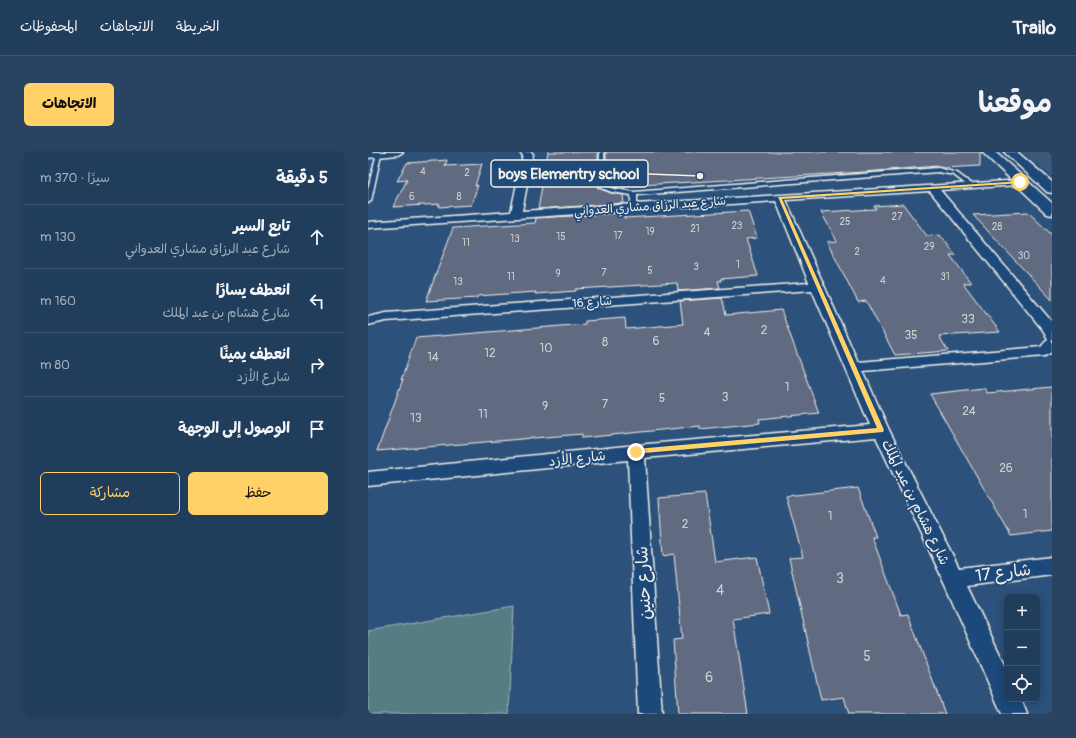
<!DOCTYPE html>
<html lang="ar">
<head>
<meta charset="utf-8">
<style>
	body { margin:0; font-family:Pangolin,"Playpen Sans Arabic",sans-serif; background:#294462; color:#f1f3f6; direction:rtl }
	.controls { position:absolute; right:12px; bottom:12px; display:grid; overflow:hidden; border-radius:6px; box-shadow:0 2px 10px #0003 }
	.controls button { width:36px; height:36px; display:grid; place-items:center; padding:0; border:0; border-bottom:1px solid #3e5672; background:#213d5c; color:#f1f3f6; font:20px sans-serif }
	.stop { position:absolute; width:12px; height:12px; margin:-9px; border:3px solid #ffd166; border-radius:50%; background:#fff }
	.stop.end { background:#ffd166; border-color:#fff; box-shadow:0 1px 4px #0008 }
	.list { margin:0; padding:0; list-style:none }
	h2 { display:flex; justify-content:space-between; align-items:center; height:52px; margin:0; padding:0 16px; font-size:17px }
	h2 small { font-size:13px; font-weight:400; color:#a2aebb }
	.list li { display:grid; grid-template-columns:26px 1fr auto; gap:12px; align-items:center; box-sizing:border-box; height:64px; padding:0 16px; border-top:1px solid #3e5672 }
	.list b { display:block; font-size:15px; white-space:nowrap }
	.list p { margin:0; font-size:13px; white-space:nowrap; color:#a2aebb }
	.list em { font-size:13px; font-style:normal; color:#a2aebb }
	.actions { display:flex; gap:8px; padding:12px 16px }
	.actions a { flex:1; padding:9px 0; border:1px solid #ffd166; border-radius:6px; text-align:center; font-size:14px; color:#ffd166 }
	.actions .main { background:#ffd166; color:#111 }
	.icon { flex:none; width:22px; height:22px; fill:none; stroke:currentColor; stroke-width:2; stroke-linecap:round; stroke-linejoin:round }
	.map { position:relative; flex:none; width:684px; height:562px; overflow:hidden; direction:ltr; border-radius:6px }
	header { display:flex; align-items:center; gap:24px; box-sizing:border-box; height:56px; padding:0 20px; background:#213d5c; border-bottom:1px solid #3e5672 }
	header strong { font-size:19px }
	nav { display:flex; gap:22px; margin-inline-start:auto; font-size:14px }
	.intro { display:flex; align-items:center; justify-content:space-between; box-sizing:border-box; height:96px; padding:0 24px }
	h1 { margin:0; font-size:28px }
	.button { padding:10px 18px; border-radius:6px; background:#ffd166; color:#111; font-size:14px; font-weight:700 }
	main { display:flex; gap:24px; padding:0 24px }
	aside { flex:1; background:#213d5c; border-radius:6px; box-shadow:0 2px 10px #0003 }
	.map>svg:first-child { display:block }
	.built { fill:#3c597d }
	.green { fill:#577d83; stroke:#a6b7b6 }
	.building { fill:#616b81; stroke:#f4f1e8 }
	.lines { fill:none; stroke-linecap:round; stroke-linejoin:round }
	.service-casing { stroke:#f4f1e8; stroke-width:3 }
	.minor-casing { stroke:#f4f1e8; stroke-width:3 }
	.tertiary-casing { stroke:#f4f1e8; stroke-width:3 }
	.service { fill:#1f4a7a; fill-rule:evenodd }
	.minor { fill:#1f4a7a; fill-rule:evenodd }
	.tertiary { fill:#1f4a7a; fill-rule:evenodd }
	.route { fill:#ffd166 }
	.labels { text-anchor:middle; stroke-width:3.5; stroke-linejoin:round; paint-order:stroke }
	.far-number-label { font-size:10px; fill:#cfd0ce }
	.far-street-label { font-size:12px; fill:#f4f1e8; stroke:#1f4a7a }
	.number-label { font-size:12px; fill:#cfd0ce }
	.street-label { font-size:14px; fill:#f4f1e8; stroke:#1f4a7a }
	.near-number-label { font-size:14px; fill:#cfd0ce }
	.near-street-label { font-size:17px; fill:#f4f1e8; stroke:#1f4a7a }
	.leader { fill:none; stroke:#f4f1e8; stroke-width:1.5 }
	.callout-dot { fill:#f4f1e8; stroke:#1f4a7a; stroke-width:1.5 }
	.callout { fill:#1f4a7a; stroke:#f4f1e8; stroke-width:1.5 }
	.callout-label { font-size:15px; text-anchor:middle; font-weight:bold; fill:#f4f1e8 }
</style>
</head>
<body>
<header>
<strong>Trailo</strong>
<nav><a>الخريطة</a><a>الاتجاهات</a><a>المحفوظات</a></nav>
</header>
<div class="intro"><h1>موقعنا</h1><a class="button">الاتجاهات</a></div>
<main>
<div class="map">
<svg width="684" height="562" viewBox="0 0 684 562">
	<rect width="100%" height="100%" fill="#2c517b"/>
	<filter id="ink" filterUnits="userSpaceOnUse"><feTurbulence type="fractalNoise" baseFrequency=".025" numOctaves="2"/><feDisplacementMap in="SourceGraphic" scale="8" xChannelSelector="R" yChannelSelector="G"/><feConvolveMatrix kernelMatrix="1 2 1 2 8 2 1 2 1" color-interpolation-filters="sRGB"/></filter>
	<g filter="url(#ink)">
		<path class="built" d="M655 0H684V24Z"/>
		<path class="green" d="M146 454 141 562H0V479Z"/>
		<g class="building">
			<path d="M180 0H230V36L243 41 255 43 256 51 170 57Z"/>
			<path d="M238 0H612V14L575 16 570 14 496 20 255 34V37L238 33Z"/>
			<path d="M79 8 77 14 114 12 107 34 110 33 103 53 71 55 72 52 25 55 39 28 29 29 39 11Z"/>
			<path d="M535 52 559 84 572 83 588 103H582L603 131H595L632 180 571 184 580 199 527 203 498 149 490 150 459 90 469 89 453 60 508 57 506 54Z"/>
			<path d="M380 59 389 86 378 87 390 124 352 127 353 129H350L352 136 310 139 309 131 208 137V139L167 142 168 140 109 144V146L58 149 85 76 167 71 168 66 256 61V66Z"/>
			<path d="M660 60 684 83V148L605 63Z"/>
			<path d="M354 146 358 163 413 158 451 261 391 267 392 271 332 277V274L214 286V282L9 299 35 227 33 228 48 186 217 172V169L257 166 258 177 315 172 312 149Z"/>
			<path d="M684 235V379L643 384 562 242 616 236 619 241Z"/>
			<path d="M490 336 508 385H504L533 463 540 462 577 562H481L476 545 453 548 421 406 435 405 418 344Z"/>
			<path d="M337 342 347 410 389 405 401 462 365 467 380 562H310L305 488 314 487 306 402 295 404 291 346Z"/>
		</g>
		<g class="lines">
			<defs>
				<g id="service">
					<path d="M232 0H236L237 34 247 37 266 40 570 16 589 21 605 33 600 34 586 23 570 20 269 43V55L266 57 263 55V43L244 40 231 35Z"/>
					<path d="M9 1 13 2 3 49 0 51V37Z"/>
				</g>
				<g id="minor">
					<path d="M0 0H35L30 3 0 6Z"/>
					<path d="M151 0H163L165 2 154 59 656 28 657 30 656 32 652 33 572 38 684 170V200L677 204 495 219 521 278 591 416 684 405V423L599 434 639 517V547H653L659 562H634L577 432 508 285 277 306 294 562H270L260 308 0 334V320L268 293 502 273 444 138 18 169 0 173V165L18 161 441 131 408 49 0 76V70L143 60 155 3ZM562 39 675 178 680 187 673 195 490 210 418 48Z"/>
				</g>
				<g id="tertiary">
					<path d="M614 0H627L684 51V63L679 62Z"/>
					<path d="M636 0H649L684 30V41L679 40Z"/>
				</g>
			</defs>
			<use href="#service" class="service-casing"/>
			<use href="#minor" class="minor-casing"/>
			<use href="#tertiary" class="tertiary-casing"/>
			<use href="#service" class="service"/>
			<use href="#minor" class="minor"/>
			<use href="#tertiary" class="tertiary"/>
		</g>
	</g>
	<path class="route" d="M652 29 654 31 414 47 516 278 515 280 265 302V298L268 297 509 276 410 45Z"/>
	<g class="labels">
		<g class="far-number-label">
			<text x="55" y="23">4</text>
			<text x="99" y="24">2</text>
			<text x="44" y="48">6</text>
			<text x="91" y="48">8</text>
			<text x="529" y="68">27</text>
			<text x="477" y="73">25</text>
			<text x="369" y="77">23</text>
			<text x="629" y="78">28</text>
			<text x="327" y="80">21</text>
			<text x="282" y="83">19</text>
			<text x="250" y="87">17</text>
			<text x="193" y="88">15</text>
			<text x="147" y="90">13</text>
			<text x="98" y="94">11</text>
			<text x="561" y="98">29</text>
			<text x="489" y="103">2</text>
			<text x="656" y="107">30</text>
			<text x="370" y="116">1</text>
			<text x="328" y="118">3</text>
			<text x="282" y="122">5</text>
			<text x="236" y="124">7</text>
			<text x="190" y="125">9</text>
			<text x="143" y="128">11</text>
			<text x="577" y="128">31</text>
			<text x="515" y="132">4</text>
			<text x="90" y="133">13</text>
		</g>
		<g class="far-street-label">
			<text transform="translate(282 54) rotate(-4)" y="4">شارع عبد الرزاق مشاري العدواني</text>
			<text transform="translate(224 150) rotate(-4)" y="4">شارع 16</text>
		</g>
		<g class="number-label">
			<text x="600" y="171">33</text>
			<text x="396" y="182">2</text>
			<text x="339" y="184">4</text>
			<text x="543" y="187">35</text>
			<text x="288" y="193">6</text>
			<text x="237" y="194">8</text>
			<text x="178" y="200">10</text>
			<text x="122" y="205">12</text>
			<text x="65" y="209">14</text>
			<text x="419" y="239">1</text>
			<text x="357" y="249">3</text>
			<text x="294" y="250">5</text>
			<text x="237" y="256">7</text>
			<text x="177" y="258">9</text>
			<text x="601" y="263">24</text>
			<text x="115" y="266">11</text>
			<text x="48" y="270">13</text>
			<text x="638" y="320">26</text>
			<text x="657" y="366">1</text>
			<text x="462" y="368">1</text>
			<text x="317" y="376">2</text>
		</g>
		<g class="street-label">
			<text transform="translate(209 306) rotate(-6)" y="5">شارع الأزد</text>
			<text transform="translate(548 350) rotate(64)" y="5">شارع هشام بن عبد الملك</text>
		</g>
		<g class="near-number-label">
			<text x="472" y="431">3</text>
			<text x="352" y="443">4</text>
			<text x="499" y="509">5</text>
			<text x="341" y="530">6</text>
		</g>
		<g class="near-street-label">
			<text transform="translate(635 420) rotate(-7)" y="6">شارع 17</text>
			<text transform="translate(275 431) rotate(-93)" y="6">شارع حنين</text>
		</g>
	</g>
	<path class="leader" d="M332 24L280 22"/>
	<circle class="callout-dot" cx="332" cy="24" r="4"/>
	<rect class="callout" x="123" y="8" width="157" height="27" rx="4"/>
	<g class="callout-label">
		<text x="201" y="27">boys Elementry school</text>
	</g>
</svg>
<div class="controls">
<button>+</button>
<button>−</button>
<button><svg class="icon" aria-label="locate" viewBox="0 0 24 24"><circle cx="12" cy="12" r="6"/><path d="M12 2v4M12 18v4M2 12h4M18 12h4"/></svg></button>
</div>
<div class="stop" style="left:652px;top:30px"></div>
<div class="stop end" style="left:268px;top:300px"></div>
</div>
<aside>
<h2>5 دقيقة<small>سيرًا · 370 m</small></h2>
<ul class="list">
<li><svg class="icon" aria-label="ahead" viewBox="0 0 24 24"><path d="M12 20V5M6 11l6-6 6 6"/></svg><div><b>تابع السير</b><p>شارع عبد الرزاق مشاري العدواني</p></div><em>130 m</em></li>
<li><svg class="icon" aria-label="left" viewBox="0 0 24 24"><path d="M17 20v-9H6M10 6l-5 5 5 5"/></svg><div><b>انعطف يسارًا</b><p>شارع هشام بن عبد الملك</p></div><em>160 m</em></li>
<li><svg class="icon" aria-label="right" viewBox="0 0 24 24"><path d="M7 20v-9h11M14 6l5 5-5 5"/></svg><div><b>انعطف يمينًا</b><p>شارع الأزد</p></div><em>80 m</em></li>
<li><svg class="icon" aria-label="arrive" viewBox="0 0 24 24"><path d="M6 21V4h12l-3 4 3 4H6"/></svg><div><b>الوصول إلى الوجهة</b></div></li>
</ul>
<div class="actions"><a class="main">حفظ</a><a>مشاركة</a></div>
</aside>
</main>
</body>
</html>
